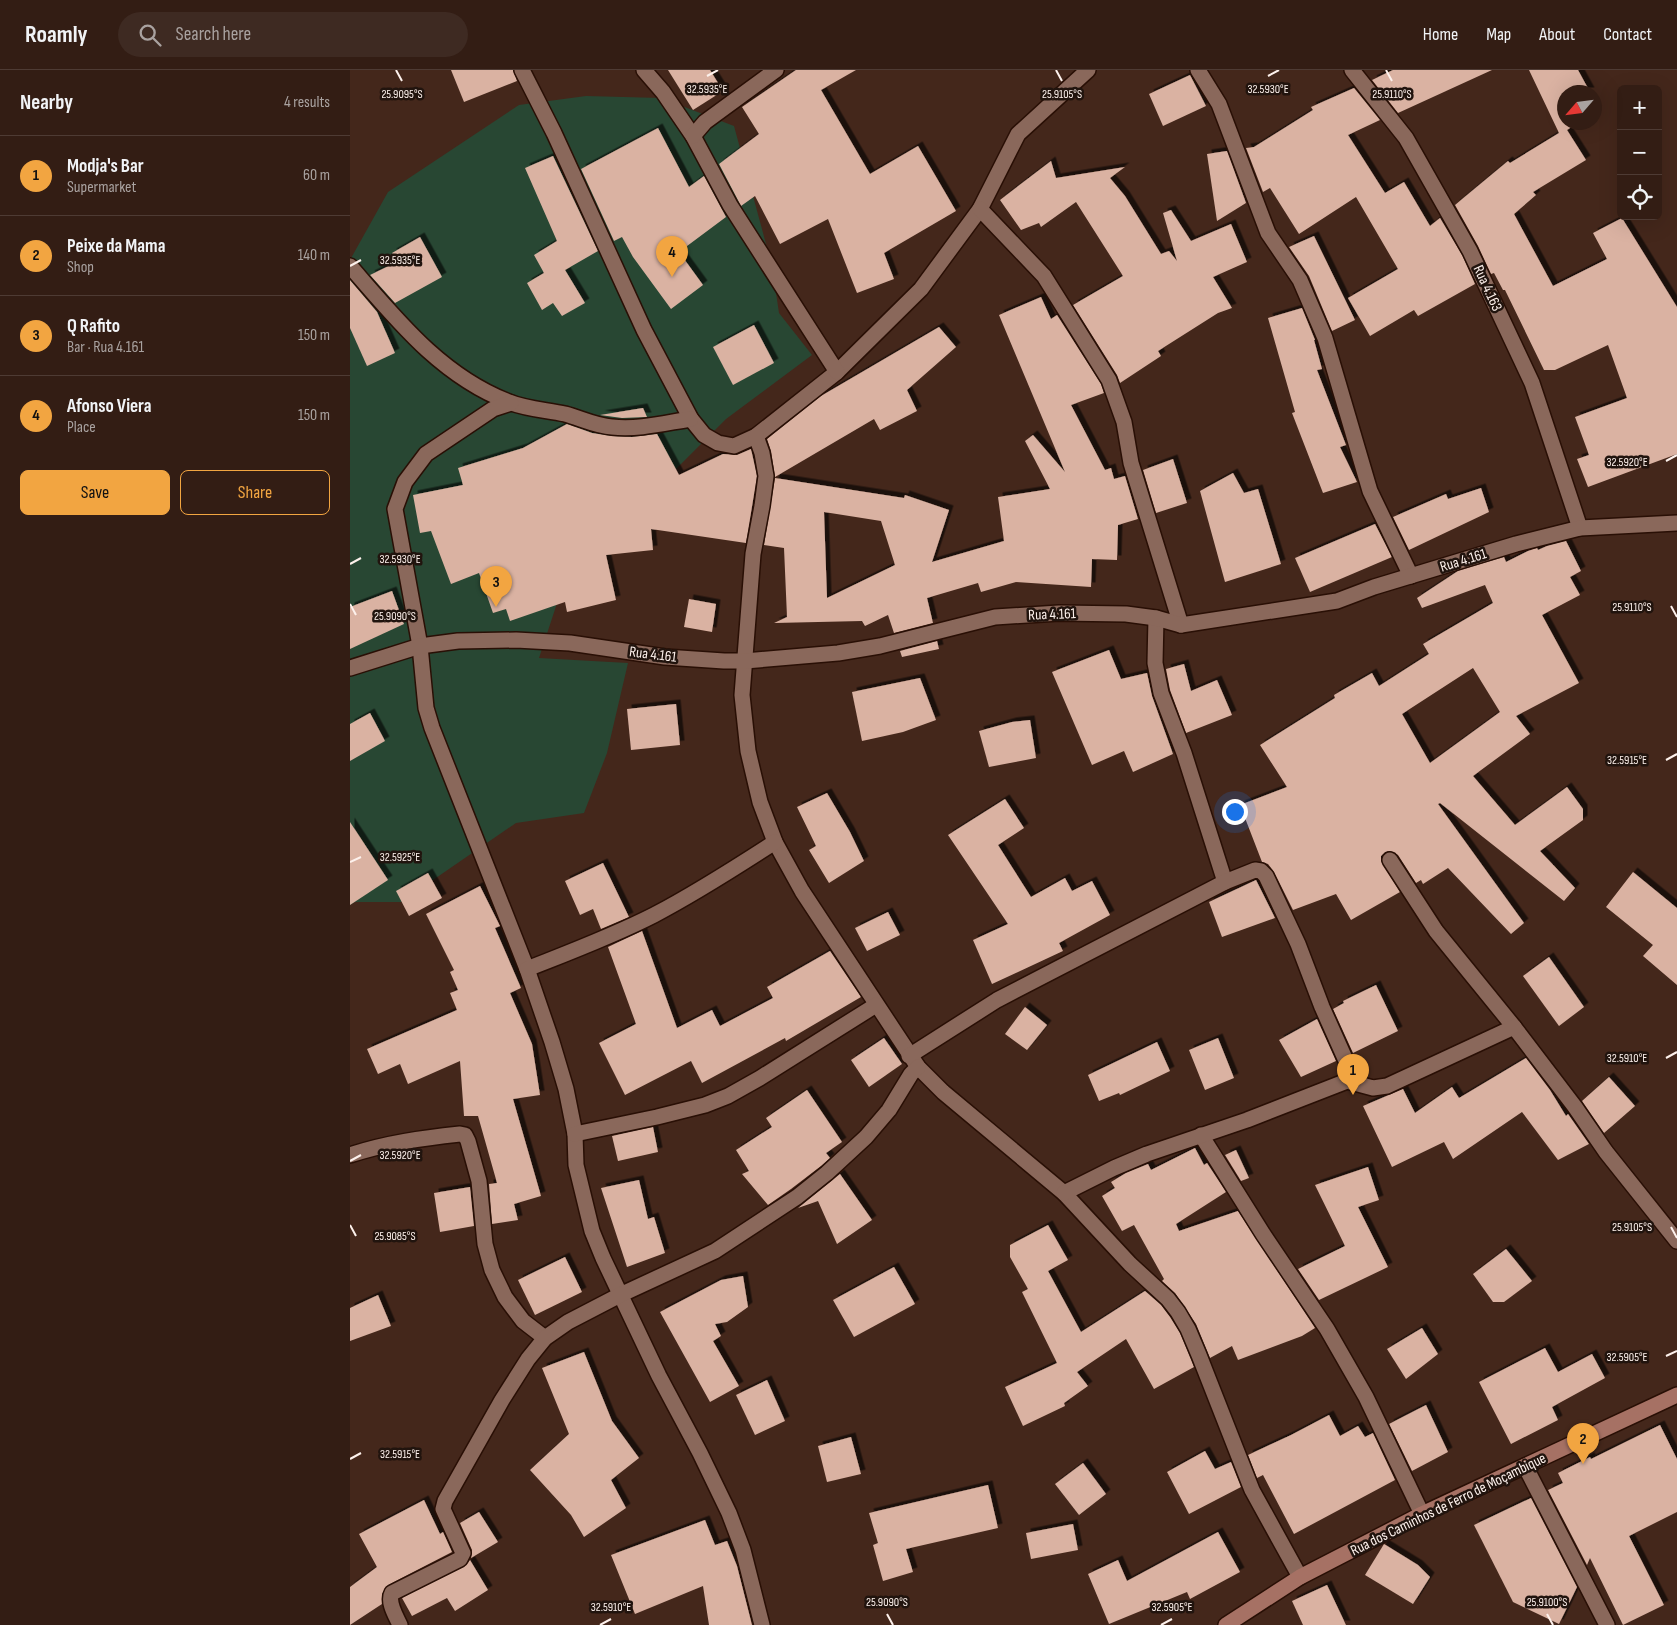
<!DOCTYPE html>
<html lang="en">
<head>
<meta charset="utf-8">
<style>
	body { margin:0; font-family:"Sofia Sans Condensed",sans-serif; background:#3e2a22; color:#f1f3f6 }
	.controls { position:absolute; right:15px; top:15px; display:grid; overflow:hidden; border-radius:8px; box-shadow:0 5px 20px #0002 }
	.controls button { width:45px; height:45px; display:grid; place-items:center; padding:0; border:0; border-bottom:1px solid #4e3b34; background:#331d14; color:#f1f3f6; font:25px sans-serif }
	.compass { position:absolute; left:1207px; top:15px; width:45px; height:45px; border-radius:50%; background:#331d14; box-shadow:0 5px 20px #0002; rotate:242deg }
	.you { position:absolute; left:884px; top:741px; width:18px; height:18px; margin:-12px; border:4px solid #fff; border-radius:50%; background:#1a73e8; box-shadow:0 0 0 8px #1a73e833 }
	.badge { display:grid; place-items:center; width:32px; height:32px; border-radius:50%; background:#f2a541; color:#111; font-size:16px; font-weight:700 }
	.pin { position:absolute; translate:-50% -41px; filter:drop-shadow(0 1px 2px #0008) }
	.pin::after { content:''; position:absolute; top:26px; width:18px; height:15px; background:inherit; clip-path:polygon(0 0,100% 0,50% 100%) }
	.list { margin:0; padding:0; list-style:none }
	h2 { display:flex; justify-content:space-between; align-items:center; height:65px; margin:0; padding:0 20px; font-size:21px }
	h2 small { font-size:16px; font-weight:400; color:#a9a2a0 }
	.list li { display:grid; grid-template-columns:32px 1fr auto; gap:15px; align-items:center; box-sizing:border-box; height:80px; padding:0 20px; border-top:1px solid #4e3b34 }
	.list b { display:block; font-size:19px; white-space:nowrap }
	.list p { margin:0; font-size:16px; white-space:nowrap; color:#a9a2a0 }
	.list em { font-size:16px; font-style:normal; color:#a9a2a0 }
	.actions { display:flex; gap:10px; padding:15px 20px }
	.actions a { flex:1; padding:11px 0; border:1px solid #f2a541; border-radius:8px; text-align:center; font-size:18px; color:#f2a541 }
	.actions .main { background:#f2a541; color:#111 }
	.icon { flex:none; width:28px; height:28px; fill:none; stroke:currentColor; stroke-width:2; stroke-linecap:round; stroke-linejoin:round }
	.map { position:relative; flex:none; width:1327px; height:1555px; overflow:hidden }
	header { display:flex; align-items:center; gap:30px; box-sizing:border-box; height:70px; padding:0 25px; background:#331d14; border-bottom:1px solid #4e3b34 }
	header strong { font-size:24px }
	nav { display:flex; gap:28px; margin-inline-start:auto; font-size:18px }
	.search { width:350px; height:45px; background:#3e2a22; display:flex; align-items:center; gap:12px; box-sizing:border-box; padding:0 18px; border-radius:28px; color:#a9a2a0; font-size:19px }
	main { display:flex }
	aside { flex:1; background:#331d14 }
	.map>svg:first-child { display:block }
	.green { fill:#284733 }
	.building { fill:#dab2a2; fill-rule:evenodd; filter:url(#shadow) }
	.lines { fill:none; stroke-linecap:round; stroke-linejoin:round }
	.street-casing { stroke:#290f05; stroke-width:18 }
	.secondary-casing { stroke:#290f05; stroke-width:18 }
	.street { stroke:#8a685b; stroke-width:15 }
	.secondary { stroke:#a67164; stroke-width:15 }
	.ticks { fill:none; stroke:#fdf1ec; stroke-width:2 }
	.labels { text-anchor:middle; stroke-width:5; stroke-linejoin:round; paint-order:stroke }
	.street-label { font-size:15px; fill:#fdf1ec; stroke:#21140e }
	.ticks-label { font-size:12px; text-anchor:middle; fill:#fdf1ec; stroke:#21140e; stroke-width:5; stroke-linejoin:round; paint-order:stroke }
</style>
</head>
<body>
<header>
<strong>Roamly</strong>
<div class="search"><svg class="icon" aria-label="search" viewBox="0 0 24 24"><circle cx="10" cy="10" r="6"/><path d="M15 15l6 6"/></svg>Search here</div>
<nav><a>Home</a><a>Map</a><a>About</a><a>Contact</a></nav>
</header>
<main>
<aside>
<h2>Nearby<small>4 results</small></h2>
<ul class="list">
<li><span class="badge">1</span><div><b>Modja's Bar</b><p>Supermarket</p></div><em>60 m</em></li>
<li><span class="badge">2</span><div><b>Peixe da Mama</b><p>Shop</p></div><em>140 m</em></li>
<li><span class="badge">3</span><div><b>Q Rafito</b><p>Bar · Rua 4.161</p></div><em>150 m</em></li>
<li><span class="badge">4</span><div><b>Afonso Viera</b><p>Place</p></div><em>150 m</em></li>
</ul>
<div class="actions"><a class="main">Save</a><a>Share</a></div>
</aside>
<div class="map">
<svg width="1327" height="1555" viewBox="0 0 1327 1555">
	<defs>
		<filter id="shadow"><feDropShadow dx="4.5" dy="-4.5" stdDeviation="0" flood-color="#0009"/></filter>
	</defs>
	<rect width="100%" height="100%" fill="#44271b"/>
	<path class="green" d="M236 26 311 28 384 56 422 196 429 243 462 285 376 349 296 429 212 518 189 588 278 593 257 683 234 743 166 753 51 832H5L0 835V190L38 122 169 35Z"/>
	<g class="building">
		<path d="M101 0H163L167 11 114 32Z"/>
		<path d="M318 0H360L373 21 343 40Z"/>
		<path d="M446 0H506L471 20 520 104 568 76 606 141 534 183 544 209 507 223 478 149 430 174 405 126 391 136 369 94 409 64 392 37Z"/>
		<path d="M1043 0H1142L1048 43 1022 10Z"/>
		<path d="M1179 0H1228L1240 22H1214V52H1229L1217 60 1236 90 1183 122 1186 125 1164 144 1203 216 1257 189 1243 163 1272 148 1327 237V384L1238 417 1227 389 1239 385 1225 347 1277 328 1258 275 1205 300H1194L1155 220H1153L1144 203 1141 204 1128 176 1105 135 1158 91 1160 93 1209 63Z"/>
		<path d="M840 5 856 36 813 56 799 24Z"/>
		<path d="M1004 18 1030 50 998 65 1035 123 1054 112 1080 156 1090 148 1112 185 1125 214 1068 246 1064 240 1020 266 998 228 1048 199 1006 127 949 164 920 118 913 122 896 78 904 77 963 40 961 37Z"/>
		<path d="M308 58 339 117 354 106 376 147 329 182 353 215 321 239 283 187 272 167 264 171 231 99Z"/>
		<path d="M877 81 896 133 867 151 857 84Z"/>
		<path d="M203 86 248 181 215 200 235 233 212 246 203 233 192 240 177 213 194 203 184 185 207 171 175 98Z"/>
		<path d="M701 91 706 108 775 97 760 108 775 126 811 184 819 181 827 191 813 143 821 140 841 171 881 154 897 192 863 207 882 238 868 243 808 281 811 286 770 313 767 305 723 235 773 206 726 132 691 157 689 153 671 160 650 130Z"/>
		<path d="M964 166 1005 250 982 261 959 206 939 177Z"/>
		<path d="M70 167 92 207 45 233 20 205 47 192 42 183Z"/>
		<path d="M0 210 27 242 45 283 17 296 0 258Z"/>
		<path d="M691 227 701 249 707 245 751 314 754 323 721 335 755 400 761 398 764 409 775 406 788 449 768 455 767 490 742 489 741 517 666 512 631 522 628 513 577 528 583 553 544 563 538 545 515 556 512 551 424 553 437 547 434 478 414 475 425 408 554 428 555 425 599 440 582 492 654 471 648 427 700 419 675 371 683 365 715 402 649 245ZM474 442 531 451 545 495 477 528Z"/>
		<path d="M952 238 965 270H964L972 299 967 300 996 375 990 377 1007 412 973 423 942 343 945 342 918 248Z"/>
		<path d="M404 255 424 293 383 315 363 277Z"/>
		<path d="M589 257 606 277 557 320 567 341 530 360 524 349 425 407 421 381 417 369 471 326Z"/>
		<path d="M293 338 297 347 272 348 250 345Z"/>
		<path d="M217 354 242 363 261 366 282 367 307 364 329 405 373 384 387 385 401 379 407 406 396 473 301 459 303 480 256 485 266 530 217 542 215 532 160 551 156 539 143 543 129 503 101 514 81 461 70 463 63 425 113 415 108 398 173 378Z"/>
		<path d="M823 389 837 433 806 443 793 400Z"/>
		<path d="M883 403 894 423 908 419 931 494 875 512 850 421Z"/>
		<path d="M1131 418 1139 442 1059 480 1043 447 1096 424 1098 429Z"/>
		<path d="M1025 454 1042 487 960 522 945 488Z"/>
		<path d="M1216 471 1231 501 1220 507 1230 525 1192 545 1229 613 1166 646 1180 664 1123 706 1165 755 1217 717 1233 739V750L1190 781 1225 818 1214 831 1090 733 1088 734 1174 853 1161 864 1098 798 1073 814 1071 810 1066 813 1048 785 1040 781 1035 782 1031 786V791L1050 822 1001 850 986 824 943 840 924 802 918 794 912 792 890 735 937 717 910 675 985 628 984 625 1022 603 1029 616 1079 584 1073 574 1143 533 1135 515 1072 538 1067 528 1108 501 1154 487 1156 492 1178 481 1187 478 1188 480 1197 476ZM1123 598 1150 642 1080 693 1052 644Z"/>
		<path d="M42 521 54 554 0 579V537Z"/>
		<path d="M339 529 366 534 362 562 334 557Z"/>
		<path d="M587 571 589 579 552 587 550 581Z"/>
		<path d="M759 580 771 609 797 603 802 626 823 684 783 702 774 681 742 695 702 602Z"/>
		<path d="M834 594 841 621 867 610 882 645 836 663 820 620 816 599Z"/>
		<path d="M570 608 586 650 553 662 512 671 502 622Z"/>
		<path d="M326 634 330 675 281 680 277 639Z"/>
		<path d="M20 643 35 671 0 691V654Z"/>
		<path d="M680 650 686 688 639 697 629 661 662 652Z"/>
		<path d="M477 723 500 762 514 791 479 813 459 780 466 776 447 737Z"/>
		<path d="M655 729 674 758 648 775 681 827 715 808 722 821 742 811 760 845 709 873 713 881 642 914 623 870 658 854 598 765Z"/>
		<path d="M0 752 38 810 0 835Z"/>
		<path d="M253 793 279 847 251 859 243 839 230 845 215 811Z"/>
		<path d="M1283 802 1327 838V915L1293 886 1303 875 1256 837Z"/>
		<path d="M78 803 92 828 59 846 46 821Z"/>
		<path d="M906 810 925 848 872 867 859 832Z"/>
		<path d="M130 816 150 856 145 858 171 918 160 923 182 974 190 1025 163 1029 191 1126 164 1134 168 1150 142 1154 139 1114 147 1113 128 1046H114L110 991 58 1014 50 994 28 1004 17 979 107 940 100 923 108 920 100 902 104 900 76 844Z"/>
		<path d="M538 842 550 865 517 881 505 858Z"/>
		<path d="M292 861 327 958 362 940 370 956 423 928 417 917 480 881 511 927 436 971 435 968 352 1013 341 991 275 1025 249 973 286 954 258 877Z"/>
		<path d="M1199 887 1234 937 1209 956 1173 906Z"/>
		<path d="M1026 915 1048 961 1003 983 983 939 994 933 993 931Z"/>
		<path d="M675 937 697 955 677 980 655 964Z"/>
		<path d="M967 949 986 991 951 1007 929 970Z"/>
		<path d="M534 968 552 994 519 1017 501 990Z"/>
		<path d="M868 968 884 1008 855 1020 839 980Z"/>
		<path d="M807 972 820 1001 770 1025 769 1023 749 1031 738 1005Z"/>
		<path d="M1176 988 1200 1020 1216 1046 1218 1044 1239 1074 1208 1090 1172 1042 1103 1089 1094 1072 1042 1097 1013 1036 1053 1019 1065 1043 1102 1017 1109 1028Z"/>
		<path d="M1259 1007 1285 1036 1254 1063 1232 1031Z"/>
		<path d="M457 1020 492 1072 476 1083 480 1088 471 1096 441 1119 418 1135 392 1104 399 1101 386 1080 422 1057 416 1048Z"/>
		<path d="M303 1057 308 1082 268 1091 262 1066Z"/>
		<path d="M845 1078 854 1095 857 1093 876 1122 826 1154 829 1161 888 1141 965 1258 952 1266 888 1290 882 1276 860 1288 846 1254 825 1223 812 1211 814 1209 784 1155 772 1161 752 1126 765 1118 761 1112 776 1103 798 1094 801 1100Z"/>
		<path d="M886 1080 899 1108 891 1111 875 1085Z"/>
		<path d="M1018 1097 1029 1130 1008 1137 1038 1197 969 1230 948 1199 995 1176 965 1115Z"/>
		<path d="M490 1104 522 1150 487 1174 468 1131 448 1138Z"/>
		<path d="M289 1110 298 1149 304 1147 315 1183 277 1197 251 1118Z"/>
		<path d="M120 1117 124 1156 90 1162 84 1123Z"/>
		<path d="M698 1155 718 1190 698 1201 731 1262 795 1221 811 1235 820 1247 830 1263 844 1297 804 1319 776 1269 727 1302 738 1316 714 1333 715 1336 673 1356 655 1317 707 1293 672 1222 678 1219 660 1187V1175Z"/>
		<path d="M1156 1179 1182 1211 1154 1232H1143L1123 1204Z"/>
		<path d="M215 1187 232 1222 185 1245 168 1210Z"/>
		<path d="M544 1197 565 1234 504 1267 483 1230Z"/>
		<path d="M393 1206 398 1237 377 1252 365 1254 371 1266 363 1271 389 1316 360 1332 310 1242 371 1210Z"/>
		<path d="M28 1225 41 1256 0 1271V1238Z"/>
		<path d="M1072 1258 1088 1284 1056 1309 1037 1279Z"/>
		<path d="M1195 1278 1208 1302 1242 1284 1255 1308 1202 1337 1208 1350 1161 1374 1129 1312Z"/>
		<path d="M234 1282 262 1351 289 1388 261 1410 276 1438 234 1467 221 1445 180 1400 219 1364 192 1298Z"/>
		<path d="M417 1310 435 1351 405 1365 386 1325Z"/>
		<path d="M1076 1335 1098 1382 1062 1401 1039 1354Z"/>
		<path d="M979 1345 990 1366 1008 1356 1015 1367 1023 1363 1045 1410 944 1464 913 1405 907 1408 898 1385 941 1365Z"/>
		<path d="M1310 1355 1327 1389V1442L1279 1466 1314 1535 1273 1555 1240 1488 1237 1495 1198 1420 1213 1413 1208 1403 1240 1387 1241 1389Z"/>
		<path d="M501 1367 511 1404 477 1412 468 1376Z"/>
		<path d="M855 1381 865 1399 881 1392 891 1417 839 1444 817 1402Z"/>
		<path d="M733 1393 756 1424 729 1445 705 1414Z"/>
		<path d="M638 1415 648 1458 556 1479 563 1502 533 1511 523 1475 528 1473 519 1443Z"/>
		<path d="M1181 1428 1227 1517 1209 1554 1163 1532 1124 1455Z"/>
		<path d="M74 1430 90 1464 93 1462 102 1482 38 1515 32 1524V1534L0 1555V1517L27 1497 9 1464Z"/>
		<path d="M129 1442 148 1472 121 1488 122 1480 110 1453Z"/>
		<path d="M355 1450 365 1475 377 1471 387 1496 402 1555H359L353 1516 285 1544 261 1485Z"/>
		<path d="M723 1454 728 1480 681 1489 676 1463Z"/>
		<path d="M868 1462 890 1502 840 1529 837 1522 759 1554 738 1504 768 1490 777 1511Z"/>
		<path d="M1034 1474 1068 1495 1080 1507 1063 1534 1015 1505Z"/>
		<path d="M120 1490 138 1520 105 1541 97 1528 62 1546 52 1528 114 1497Z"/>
		<path d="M977 1515 996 1555H953L942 1531Z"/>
	</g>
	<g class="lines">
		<defs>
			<g id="street">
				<path d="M172 0 204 63 294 260 341 349 354 365 368 373 384 376 406 366 487 302 571 219 630 139 668 64 738 0"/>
				<path d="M294 0 313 22 343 66 380 135 487 302"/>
				<path d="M848 0 869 34 918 163 950 210 975 268 1020 421 1061 506"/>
				<path d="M1002 0 1056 68 1120 181 1182 313 1230 458"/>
				<path d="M343 66 355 52 426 0"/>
				<path d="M630 139 694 206 759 310 774 352 781 393 831 555"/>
				<path d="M0 196C46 249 91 306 159 332 176 339 197 340 215 344 230 348 246 356 262 357 288 360 315 353 341 349"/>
				<path d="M161 333 143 339 76 384 55 412 45 439 70 576 76 638 82 658 177 899 202 972 216 1019 225 1064 226 1095 242 1161 253 1188 309 1306 350 1383 379 1443 393 1480 412 1555"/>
				<path d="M406 366 412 383 416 406 412 436 403 484 392 625 398 681 410 732 425 772 452 821 568 997 593 1022 714 1123 780 1194 818 1229 828 1242 838 1259 849 1285 902 1420 950 1507"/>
				<path d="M806 548 805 593 811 623 834 683 875 812"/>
				<path d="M0 598 70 576 108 571 166 570 220 573 315 587 374 591H395L488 583 530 576 645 547 709 543 776 544 806 548 831 555 987 531 1024 517 1166 474 1230 458 1327 453"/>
				<path d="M1040 790 1086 861 1164 957 1225 1037 1256 1082 1327 1171"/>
				<path d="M177 899C220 882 263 866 304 845 346 823 385 798 425 772"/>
				<path d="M559 986 647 930 875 812 905 800 911 801 916 806 948 874 972 937 1006 1013"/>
				<path d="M225 1064 307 1047 355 1035 378 1026 410 1008 526 935"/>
				<path d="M851 1065 913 1164 977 1259 1016 1327 1072 1444"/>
				<path d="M0 1085C36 1073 73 1068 110 1064L115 1065 118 1071 129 1111 135 1174 142 1200 155 1227 173 1251 195 1268"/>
				<path d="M714 1123 764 1098 797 1084 897 1050 997 1011 1023 1018 1037 1016 1164 957"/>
				<path d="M1175 1396 1257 1555"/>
				<path d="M50 1555C46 1546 37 1532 42 1523L110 1489 113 1483 93 1439 95 1431 152 1330 178 1289 195 1268 218 1252 270 1225 365 1181 447 1127 477 1103 516 1067 539 1040 561 1004 568 997"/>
			</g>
			<path id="secondary" d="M876 1555 950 1507 1072 1444 1327 1325"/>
		</defs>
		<use href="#street" class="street-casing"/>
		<use href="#secondary" class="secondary-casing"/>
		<use href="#street" class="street"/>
		<use href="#secondary" class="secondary"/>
	</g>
	<path class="ticks" d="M46 0 52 11M706 0 712 11M1036 0 1042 11M357 6 368 0M918 6 929 0M0 196 11 190M1316 391 1327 385M0 494 11 488M0 534 6 545M1321 536 1327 547M1316 690 1327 684M0 792 11 787M1316 988 1327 982M0 1091 11 1085M0 1155 6 1166M1321 1157 1327 1168M1316 1286 1327 1281M0 1389 11 1383M537 1544 543 1555M1197 1544 1203 1555M250 1555 261 1549M811 1555 822 1549"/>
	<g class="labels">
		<g class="street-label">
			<text transform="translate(1138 218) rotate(65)" y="5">Rua 4.163</text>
			<text transform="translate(1113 490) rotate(-17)" y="5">Rua 4.161</text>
			<text transform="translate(702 544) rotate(-2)" y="5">Rua 4.161</text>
			<text transform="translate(303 584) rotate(7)" y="5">Rua 4.161</text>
			<text transform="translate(1098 1434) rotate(-26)" y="5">Rua dos Caminhos de Ferro de Moçambique</text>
		</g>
	</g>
	<g class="ticks-label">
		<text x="357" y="23">32.5935°E</text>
		<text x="918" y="23">32.5930°E</text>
		<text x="52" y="28">25.9095°S</text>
		<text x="712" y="28">25.9105°S</text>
		<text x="1042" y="28">25.9110°S</text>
		<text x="50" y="194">32.5935°E</text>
		<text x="1277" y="396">32.5920°E</text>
		<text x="50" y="493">32.5930°E</text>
		<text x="1282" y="541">25.9110°S</text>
		<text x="45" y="550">25.9090°S</text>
		<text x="1277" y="694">32.5915°E</text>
		<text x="50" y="791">32.5925°E</text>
		<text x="1277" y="992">32.5910°E</text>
		<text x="50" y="1089">32.5920°E</text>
		<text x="1282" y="1161">25.9105°S</text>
		<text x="45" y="1170">25.9085°S</text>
		<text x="1277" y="1291">32.5905°E</text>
		<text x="50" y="1388">32.5915°E</text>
		<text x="537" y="1536">25.9090°S</text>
		<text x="1197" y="1536">25.9100°S</text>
		<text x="261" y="1541">32.5910°E</text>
		<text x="822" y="1541">32.5905°E</text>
	</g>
</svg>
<div class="controls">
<button>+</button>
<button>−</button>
<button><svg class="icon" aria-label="locate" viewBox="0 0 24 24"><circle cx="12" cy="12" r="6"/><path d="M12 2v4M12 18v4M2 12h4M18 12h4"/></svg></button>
</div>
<svg class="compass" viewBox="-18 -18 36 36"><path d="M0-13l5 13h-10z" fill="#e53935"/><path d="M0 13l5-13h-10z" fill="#a9a2a0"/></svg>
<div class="you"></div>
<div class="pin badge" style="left:1003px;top:1025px">1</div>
<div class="pin badge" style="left:1233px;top:1394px">2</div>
<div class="pin badge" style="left:146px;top:537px">3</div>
<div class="pin badge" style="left:322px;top:207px">4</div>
</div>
</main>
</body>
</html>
